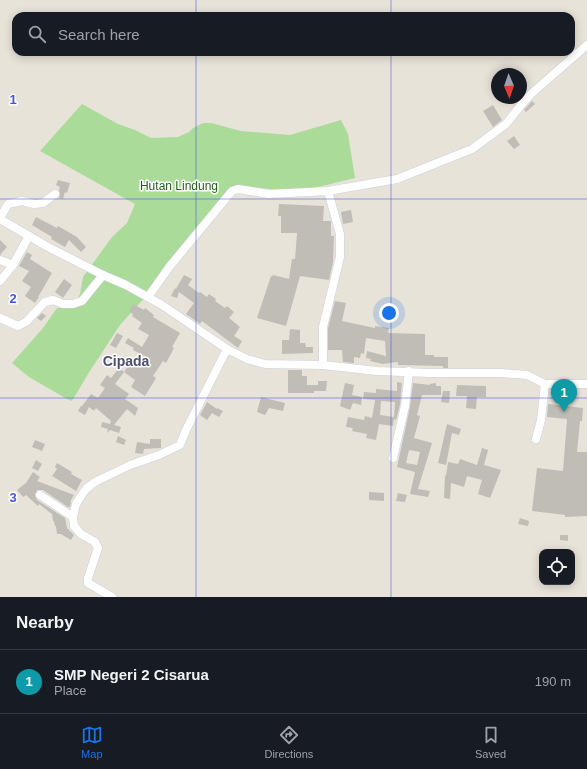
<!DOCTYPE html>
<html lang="en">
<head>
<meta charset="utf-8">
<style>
	body { margin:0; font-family:Arial,sans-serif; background:#20242c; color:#f1f3f6 }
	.controls { position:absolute; right:12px; bottom:12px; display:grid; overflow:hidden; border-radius:8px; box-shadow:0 2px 10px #0003 }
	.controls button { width:36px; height:36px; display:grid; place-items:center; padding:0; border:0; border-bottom:1px solid #363941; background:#171b24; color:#f1f3f6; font:20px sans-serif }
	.compass { position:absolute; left:491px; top:68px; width:36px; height:36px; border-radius:50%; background:#171b24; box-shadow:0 2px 10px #0003; rotate:178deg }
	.you { position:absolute; left:389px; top:313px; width:14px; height:14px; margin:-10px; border:3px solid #fff; border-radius:50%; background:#1a73e8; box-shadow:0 0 0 6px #1a73e833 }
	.badge { display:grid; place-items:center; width:26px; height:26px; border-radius:50%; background:#1a73e8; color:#fff; font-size:13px; font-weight:700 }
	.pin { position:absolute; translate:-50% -33px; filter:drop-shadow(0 1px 2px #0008) }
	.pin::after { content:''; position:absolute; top:21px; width:14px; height:12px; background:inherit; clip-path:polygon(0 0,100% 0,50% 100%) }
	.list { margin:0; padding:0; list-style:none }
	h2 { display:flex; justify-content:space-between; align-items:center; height:52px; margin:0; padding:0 16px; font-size:17px }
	h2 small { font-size:13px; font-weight:400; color:#9ea1a6 }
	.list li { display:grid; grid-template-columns:26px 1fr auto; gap:12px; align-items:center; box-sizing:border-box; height:64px; padding:0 16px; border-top:1px solid #363941 }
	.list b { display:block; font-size:15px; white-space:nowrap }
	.list p { margin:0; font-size:13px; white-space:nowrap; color:#9ea1a6 }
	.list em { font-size:13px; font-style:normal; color:#9ea1a6 }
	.icon { flex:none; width:22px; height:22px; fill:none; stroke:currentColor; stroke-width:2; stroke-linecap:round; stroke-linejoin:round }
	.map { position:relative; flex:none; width:587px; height:597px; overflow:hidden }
	.search { position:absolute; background:#171b24; box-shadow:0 2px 10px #0003; left:12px; right:12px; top:12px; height:44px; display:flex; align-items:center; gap:10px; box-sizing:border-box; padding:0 14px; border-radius:12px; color:#9ea1a6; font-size:15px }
	.sheet { height:116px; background:#171b24 }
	nav { display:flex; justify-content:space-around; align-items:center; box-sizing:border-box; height:56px; border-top:1px solid #363941; background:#171b24; font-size:11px; color:#9ea1a6 }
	nav a { display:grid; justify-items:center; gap:2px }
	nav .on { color:#1a73e8 }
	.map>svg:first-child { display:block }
	.green { fill:#aadb99 }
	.building { fill:#c0bdb6; fill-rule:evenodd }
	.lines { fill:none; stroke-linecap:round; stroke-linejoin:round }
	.minor-casing { stroke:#ced0df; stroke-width:9 }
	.minor { stroke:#fff; stroke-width:8 }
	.grid { fill:none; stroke:#4454ea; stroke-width:1; stroke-opacity:0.55 }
	.labels { text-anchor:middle; stroke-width:3; stroke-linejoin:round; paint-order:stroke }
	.park-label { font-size:12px; fill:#265c1e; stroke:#fff }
	.quarter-label { font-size:14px; font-weight:bold; fill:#4b4f73; stroke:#fff }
	.grid-label { font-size:13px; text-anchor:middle; font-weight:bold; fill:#4454ea; stroke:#fff; stroke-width:3; stroke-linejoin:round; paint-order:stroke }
</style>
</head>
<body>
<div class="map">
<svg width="587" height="597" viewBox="0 0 587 597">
	<rect width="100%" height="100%" fill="#e8e3d9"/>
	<path class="green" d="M82 104 118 124 135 130 151 138 178 137 189 132 193 128 203 123H211L241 131 290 135 341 120 348 134 355 178 310 189 287 190 242 187 230 198 183 255 120 325 88 374 72 401 67 399 29 377 12 363 43 328 57 308H73L80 294 83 277 112 237 127 223 135 204 40 151Z"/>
	<g class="building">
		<path d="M532 101 535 104 526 112 524 110Z"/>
		<path d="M493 105 502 120 493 127 483 111Z"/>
		<path d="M514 136 520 145 514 149 507 141Z"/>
		<path d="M58 180 70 183 67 193 65 192 63 199 59 198 60 194 59 190 60 187 56 185Z"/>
		<path d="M279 204 324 206 323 221H331V236H334L333 262 329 280 300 276 286 326 257 318 271 276 272 277 273 275 289 279 292 259H295L297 233H281V216H278Z"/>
		<path d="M351 210 353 222 343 224 341 212Z"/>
		<path d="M36 217 57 228 58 226 77 237 86 247 81 252 69 240 65 247 51 239 52 237 32 225Z"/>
		<path d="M0 240 7 247 0 255Z"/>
		<path d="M27 252 32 255 30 259 52 273 38 297H39L35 303 25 296 31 287 22 281 29 271 19 266Z"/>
		<path d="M184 275 192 279 188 285 199 293 200 292 207 297 209 294 216 299 215 301 225 308 227 306 234 312 229 318 240 327 234 336 242 341 238 348 202 321 200 324 186 314 194 303 179 292 177 298 171 296 175 288 176 289Z"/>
		<path d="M64 279 72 285 63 298 55 292Z"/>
		<path d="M335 301 346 303 342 321 375 328V326L389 328 388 333 425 334V355H434V357H448V368H443V366L398 365V362L383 364 370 361 371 359 366 358 367 351 386 356 385 341 366 338 364 354 361 353 360 358 354 357V363L343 362 342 350H328V328Z"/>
		<path d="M133 304 144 310 145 308 154 315 153 317 180 333 172 347 174 348 166 363 163 361 153 376 156 378 145 396 131 387 135 380 124 372 131 362 138 367 145 356 133 350 134 348 125 343 128 338 142 347 149 335 138 329 142 323 132 316 133 314 129 311Z"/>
		<path d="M42 313 46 316 41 321 37 318Z"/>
		<path d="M290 329 300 330V343H305L306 347H313V353L282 354V340H289Z"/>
		<path d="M117 333 123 336 116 348 110 345Z"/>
		<path d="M119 368 124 372 115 384 129 394 125 399 138 408 135 416 127 409 114 425 121 427 119 433 110 430 107 433 108 429 101 427 102 422 110 424 111 421 96 408 94 411 89 407 85 415 78 411 81 406H82L91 394 98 398 105 388 100 385 107 375 111 378Z"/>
		<path d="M288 370H302V376H307V385H318V381H327L326 391H314V393H288Z"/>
		<path d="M397 382 402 383 400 405 396 420 394 419 393 426 379 424 376 440 366 438 367 434 352 431 353 428 346 427 348 417 364 420 365 416 372 418 375 400 363 399 364 392 376 393V389L397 391ZM381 401 395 402 394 417 380 415Z"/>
		<path d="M345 383 354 385 352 395 362 397 361 405 353 403 350 410 340 406Z"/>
		<path d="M413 383 430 385V384L436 383V386H441V395H422L417 415 420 416 414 438 432 443 418 489 430 491 428 497 410 494 415 472 397 467 410 407ZM409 450 420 452 417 465 406 463Z"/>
		<path d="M457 385 486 386V397H477L476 409 466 408 467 396H456Z"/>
		<path d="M443 391H450L449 403 441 402Z"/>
		<path d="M261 397 285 403 283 411 269 408 265 415 257 412Z"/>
		<path d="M207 402 217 409V408L223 411 219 417 212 413 207 420 200 415Z"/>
		<path d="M548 404 583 408 582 421H580L577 452H587V516L565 517V515L532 511 537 468 563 471 567 419 547 417Z"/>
		<path d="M447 424 461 429 459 435 452 433 446 465 438 463Z"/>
		<path d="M118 436 126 440 124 445 116 442Z"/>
		<path d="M150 439H161V448L144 449 143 454 135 453 137 442 150 444Z"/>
		<path d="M35 440 45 444 42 451 32 447Z"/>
		<path d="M482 448 488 450 484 465 501 470 490 498 478 494 482 480 467 476 464 487 451 483 450 499 444 498 445 475 446 476 448 462 458 464 460 459 477 465Z"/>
		<path d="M36 460 42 464 38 471 32 468Z"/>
		<path d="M57 463 72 472 71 474 82 480 76 491 52 476 57 469 55 467Z"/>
		<path d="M33 472 40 477 37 481 74 495 71 500 70 507H68L43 490H37L35 495 37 500 65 518 67 528 74 535 71 540 61 534H57L56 526H55L54 521H53L52 514 39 504 38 506 26 495 23 497 17 490 26 483Z"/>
		<path d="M369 492 384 493V501L369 500Z"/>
		<path d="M398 493 407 495 405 502 396 501Z"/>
		<path d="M520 518 529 521 528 526 518 524Z"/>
		<path d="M560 535H568V541L560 540Z"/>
	</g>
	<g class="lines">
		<defs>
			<g id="minor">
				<path d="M0 218 8 204 22 201 34 204 43 203 55 194"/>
				<path d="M0 219 48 247 103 275 126 285 162 305 227 349 247 359 265 364 323 365 377 371 430 373H501L527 375 545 384H587"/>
				<path d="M0 260 13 265"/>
				<path d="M0 281 13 265 29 236"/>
				<path d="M148 297 170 266 232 191 238 189 269 194 328 191 397 179 472 149 506 124 521 105 531 94 587 45"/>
				<path d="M0 318 18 326 26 322 45 302 53 300 63 304H73L82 301 103 275"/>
				<path d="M323 365V327L340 257V234L328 191"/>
				<path d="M536 439 541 420 545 384"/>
				<path d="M393 458 405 406 409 371"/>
				<path d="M40 495 73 517"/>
				<path d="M112 597 88 583V578L98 548 95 542 81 534 74 526 73 517 76 504 83 493 87 488 95 482 130 465 159 455 180 445 186 430 227 349"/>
			</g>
		</defs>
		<use href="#minor" class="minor-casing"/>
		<use href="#minor" class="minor"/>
	</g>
	<path class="grid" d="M196 0V16M391 0V16M196 52V597M391 52V597M0 199H587M0 398H587"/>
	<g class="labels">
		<g class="park-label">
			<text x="179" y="190">Hutan Lindung</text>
		</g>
		<g class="quarter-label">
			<text x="126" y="366">Cipada</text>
		</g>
	</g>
	<g class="grid-label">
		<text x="13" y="104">1</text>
		<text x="13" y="303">2</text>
		<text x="13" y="502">3</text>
	</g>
</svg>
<div class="controls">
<button><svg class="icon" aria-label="locate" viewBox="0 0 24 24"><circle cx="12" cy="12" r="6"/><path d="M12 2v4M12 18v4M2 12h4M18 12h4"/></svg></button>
</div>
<svg class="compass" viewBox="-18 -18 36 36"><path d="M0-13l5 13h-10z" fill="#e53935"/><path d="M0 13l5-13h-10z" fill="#9ea1a6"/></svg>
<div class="you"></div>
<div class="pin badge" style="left:564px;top:412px;background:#0f9aa8">1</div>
<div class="search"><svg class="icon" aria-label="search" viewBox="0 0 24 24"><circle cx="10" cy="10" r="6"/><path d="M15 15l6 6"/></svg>Search here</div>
</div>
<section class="sheet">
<h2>Nearby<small></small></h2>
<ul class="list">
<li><span class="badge" style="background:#0f9aa8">1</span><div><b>SMP Negeri 2 Cisarua</b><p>Place</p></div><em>190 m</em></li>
</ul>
</section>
<nav>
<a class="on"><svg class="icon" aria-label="map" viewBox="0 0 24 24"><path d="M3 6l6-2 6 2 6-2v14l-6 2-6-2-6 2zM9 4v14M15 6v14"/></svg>Map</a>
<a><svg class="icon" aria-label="directions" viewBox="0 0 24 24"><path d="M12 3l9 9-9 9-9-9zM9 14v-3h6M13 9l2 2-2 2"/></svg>Directions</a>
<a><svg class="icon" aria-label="saved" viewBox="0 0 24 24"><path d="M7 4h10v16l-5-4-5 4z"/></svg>Saved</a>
</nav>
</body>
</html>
